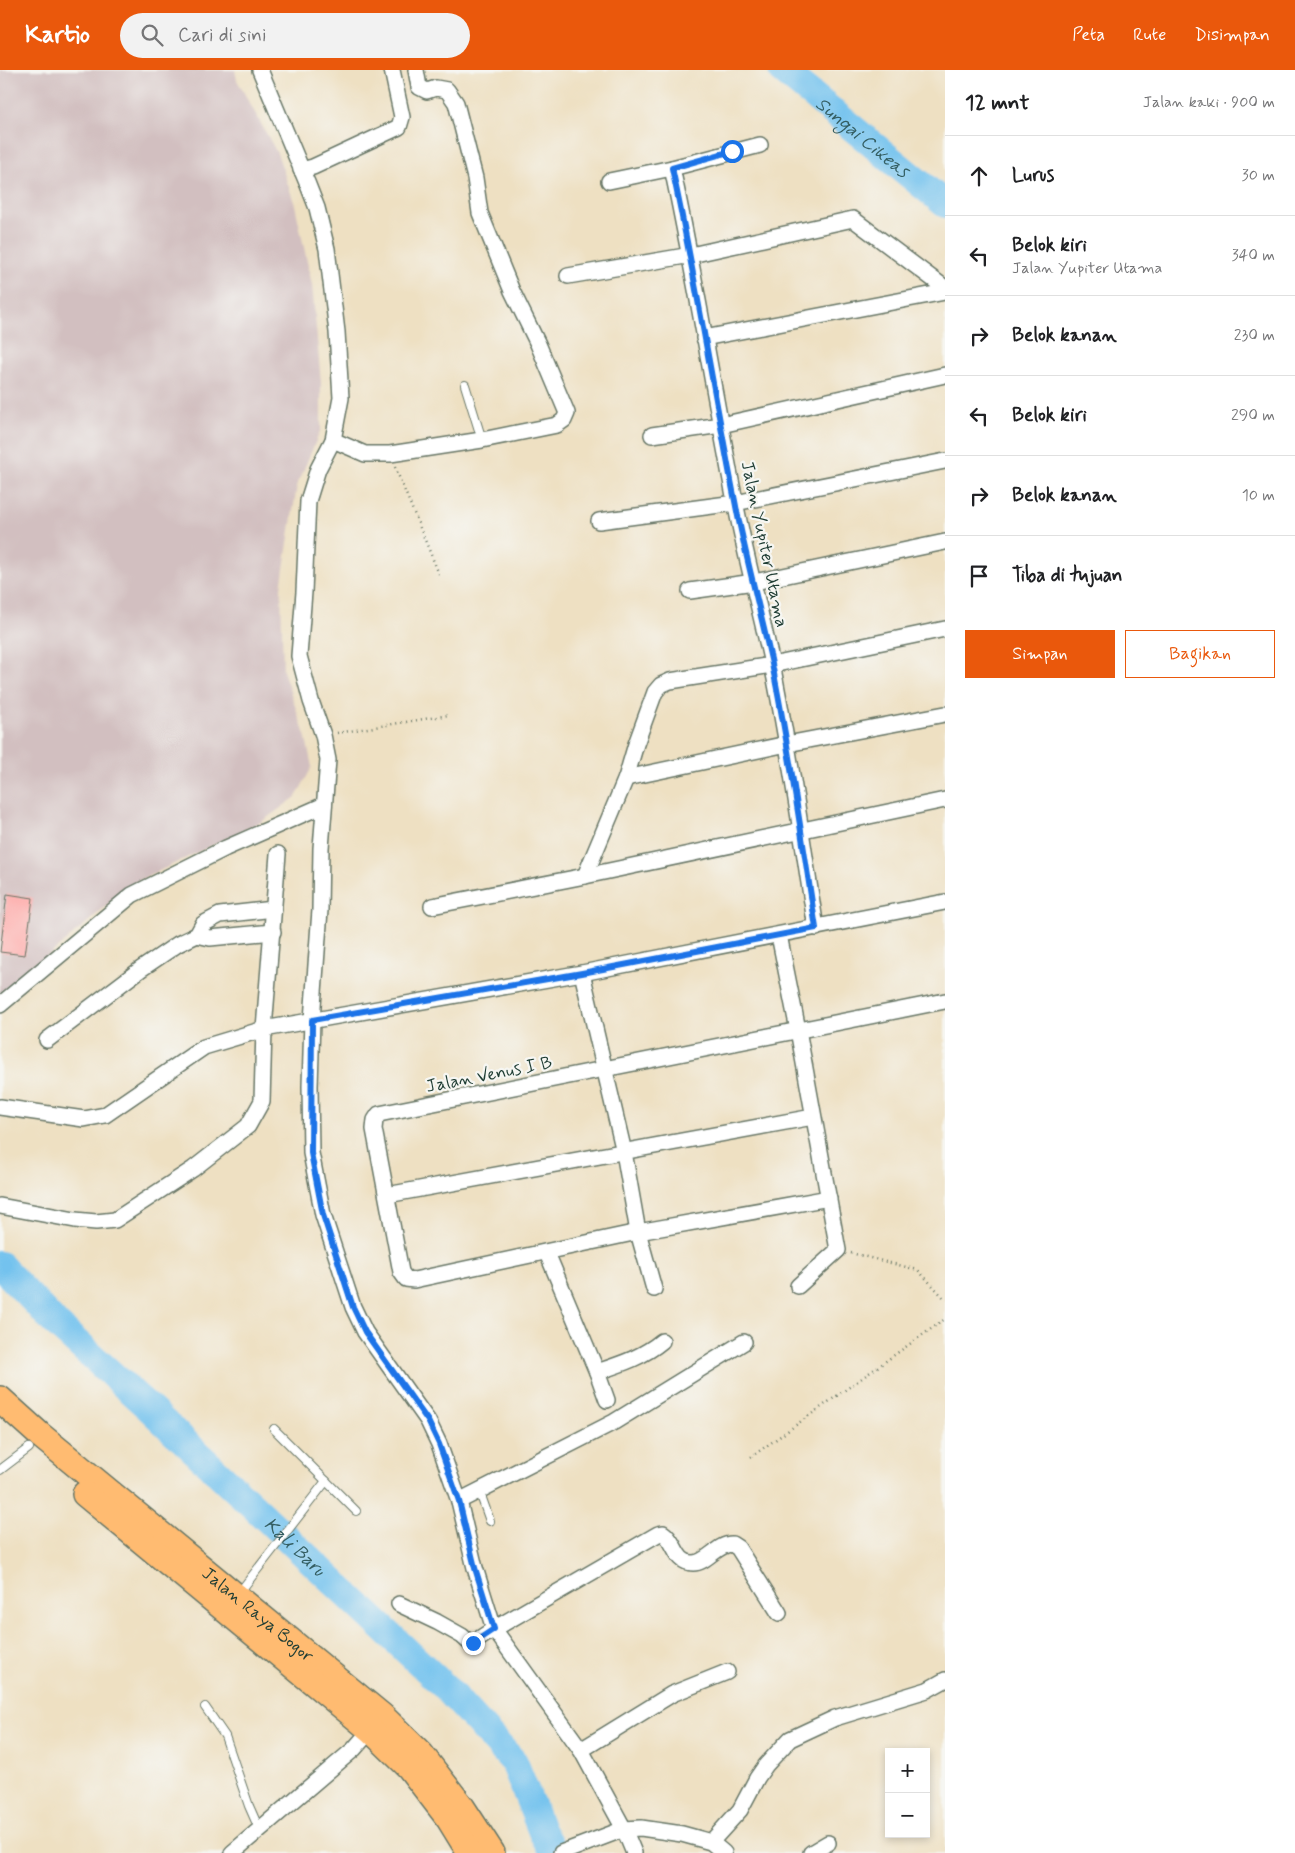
<!DOCTYPE html>
<html lang="id">
<head>
<meta charset="utf-8">
<style>
	body { margin:0; font-family:Mynerve,sans-serif; background:#f2f2f2; color:#202124 }
	.controls { position:absolute; right:15px; bottom:15px; display:grid; overflow:hidden; border-radius:0px; box-shadow:0 2px 8px #0003 }
	.controls button { width:45px; height:45px; display:grid; place-items:center; padding:0; border:0; border-bottom:1px solid #e0e0e0; background:#fff; color:#202124; font:25px sans-serif }
	.stop { position:absolute; width:15px; height:15px; margin:-11px; border:4px solid #1a73e8; border-radius:50%; background:#fff }
	.stop.end { background:#1a73e8; border-color:#fff; box-shadow:0 1px 5px #0008 }
	.list { margin:0; padding:0; list-style:none }
	h2 { display:flex; justify-content:space-between; align-items:center; height:65px; margin:0; padding:0 20px; font-size:21px }
	h2 small { font-size:16px; font-weight:400; color:#757577 }
	.list li { display:grid; grid-template-columns:32px 1fr auto; gap:15px; align-items:center; box-sizing:border-box; height:80px; padding:0 20px; border-top:1px solid #e0e0e0 }
	.list b { display:block; font-size:19px; white-space:nowrap }
	.list p { margin:0; font-size:16px; white-space:nowrap; color:#757577 }
	.list em { font-size:16px; font-style:normal; color:#757577 }
	.actions { display:flex; gap:10px; padding:15px 20px }
	.actions a { flex:1; padding:11px 0; border:1px solid #ea580c; border-radius:0px; text-align:center; font-size:18px; color:#ea580c }
	.actions .main { background:#ea580c; color:#fff }
	.icon { flex:none; width:28px; height:28px; fill:none; stroke:currentColor; stroke-width:2; stroke-linecap:round; stroke-linejoin:round }
	.map { position:relative; flex:none; width:945px; height:1783px; overflow:hidden }
	header { display:flex; align-items:center; gap:30px; box-sizing:border-box; height:70px; padding:0 25px; background:#ea580c; color:#fff }
	header strong { font-size:24px }
	nav { display:flex; gap:28px; margin-inline-start:auto; font-size:18px }
	.search { width:350px; height:45px; background:#f2f2f2; display:flex; align-items:center; gap:12px; box-sizing:border-box; padding:0 18px; border-radius:28px; color:#757577; font-size:19px }
	main { display:flex }
	aside { flex:1; background:#fff }
	.map>svg:first-child { display:block }
	.industrial { fill:#d2bfc0 }
	.lines { fill:none; stroke-linecap:round; stroke-linejoin:round }
	.river { stroke:#73c2ee; stroke-width:28 }
	.building { fill:#ffa3a2 }
	.service-casing { stroke:#677666; stroke-width:10 }
	.minor-casing { stroke:#677666; stroke-width:18 }
	.trunk-casing { stroke:#677666; stroke-width:28 }
	.path { stroke:#677666; stroke-width:2.5; stroke-dasharray:1 4; stroke-linecap:butt }
	.service { stroke:#fff; stroke-width:8 }
	.minor { stroke:#fff; stroke-width:15 }
	.trunk { stroke:#ffbb71; stroke-width:25 }
	.route { stroke:#1a73e8; stroke-width:6 }
	.labels { text-anchor:middle; stroke-width:4.5; stroke-linejoin:round; paint-order:stroke }
	.street-label { font-size:18px; fill:#1f3d34; stroke:#f6f6f2 }
	.water-label { font-size:19px; font-style:italic; fill:#345e62; stroke:#f6f6f2 }
</style>
</head>
<body>
<header>
<strong>Kartio</strong>
<div class="search"><svg class="icon" aria-label="search" viewBox="0 0 24 24"><circle cx="10" cy="10" r="6"/><path d="M15 15l6 6"/></svg>Cari di sini</div>
<nav><a>Peta</a><a>Rute</a><a>Disimpan</a></nav>
</header>
<main>
<div class="map">
<svg width="945" height="1783" viewBox="0 0 945 1783">
	<rect width="100%" height="100%" fill="#f6f6f2"/>
	<filter id="ink" filterUnits="userSpaceOnUse"><feTurbulence type="fractalNoise" baseFrequency=".02" numOctaves="2"/><feDisplacementMap in="SourceGraphic" scale="10" xChannelSelector="R" yChannelSelector="G"/><feConvolveMatrix kernelMatrix="1 2 1 2 8 2 1 2 1" color-interpolation-filters="sRGB"/></filter>
	<filter id="wash" filterUnits="userSpaceOnUse"><feTurbulence type="fractalNoise" baseFrequency=".0096" numOctaves="4" result="noise"/><feDisplacementMap in="SourceGraphic" scale="20" xChannelSelector="R" yChannelSelector="G"/><feGaussianBlur stdDeviation="1.12" result="paint"/><feColorMatrix in="noise" values="0 0 0 0 0 0 0 0 0 0 0 0 0 0 0 0 0 1.4 0 .05"/><feComposite in="paint" operator="in"/></filter>
	<g filter="url(#wash)">
		<rect width="100%" height="100%" fill="#eee0c2"/>
		<path class="industrial" d="M0 0H235L237 10 277 83 295 135 312 215 321 312V359L297 415 281 518 283 601 306 668 312 697 296 727 261 752 132 814 0 927Z"/>
		<g class="lines">
			<g class="river">
				<path id="s1" d="M782 0 945 134"/>
				<path id="s2" d="M0 1195 54 1252 149 1338 444 1616 514 1692 542 1762 554 1783"/>
			</g>
		</g>
		<g id="blocks">
			<path class="building" d="M7 824 33 828 25 885 0 882Z"/>
		</g>
	</g>
	<g filter="url(#ink)">
		<use href="#blocks" fill-opacity="0" stroke="#677666" stroke-width="1"/>
		<g class="lines">
			<defs>
				<g id="service">
					<path d="M465 315 482 370"/>
					<path d="M274 1359 356 1441"/>
					<path d="M0 1400 29 1378"/>
					<path d="M479 1420 490 1451"/>
					<path d="M239 1523 326 1411"/>
					<path d="M205 1637 225 1666 249 1736 260 1761"/>
				</g>
				<g id="minor">
					<path d="M260 0 308 115 317 138 327 179 337 262 341 328 333 370 318 399 308 431 304 522 299 586 311 631 323 665 328 690 321 778 320 840 312 950 310 1016 311 1083 323 1145 353 1237 365 1262 428 1351 439 1374 459 1431 475 1498 494 1559 581 1680 624 1759 634 1783"/>
					<path d="M672 98C696 209 713 320 735 431 745 485 760 539 772 594 790 681 802 770 816 858"/>
					<path d="M301 100 313 97 399 57 402 47 392 0"/>
					<path d="M609 111 672 98 760 75"/>
					<path d="M568 206 691 185 853 149 945 218"/>
					<path d="M704 268 945 222"/>
					<path d="M652 365 721 355 945 305"/>
					<path d="M333 370 365 384H390L482 370 557 355 564 350 567 343 538 274 512 221 480 143 475 108 456 33 447 20 436 18 427 21 419 17 416 0"/>
					<path d="M599 451 735 433 945 391"/>
					<path d="M690 521 754 512 945 472"/>
					<path d="M626 708 787 674 945 644"/>
					<path d="M585 806 626 708 636 674 655 622 661 615 670 611 772 595 945 559"/>
					<path d="M432 836 585 806 945 730"/>
					<path d="M197 865 210 868 273 862"/>
					<path d="M779 865 798 960 838 1180 798 1216"/>
					<path d="M582 903 624 1082 638 1162 654 1219"/>
					<path d="M0 935 132 825 226 778 324 735"/>
					<path d="M47 970 141 899 178 874 197 865 203 854 220 845 274 839"/>
					<path d="M0 1037 84 1049 105 1045 204 977 264 959 582 903 945 832"/>
					<path d="M387 1125 813 1047"/>
					<path d="M829 1128 638 1162 414 1210 406 1209 401 1202 374 1059 375 1050 379 1044 945 931"/>
					<path d="M0 1136 75 1150 96 1152 115 1150 193 1099 248 1056 262 1031 264 959 278 784"/>
					<path d="M547 1183 597 1302 607 1330"/>
					<path d="M597 1302C621 1294 643 1287 662 1271"/>
					<path d="M459 1431 614 1352 744 1272"/>
					<path d="M399 1534 437 1552 462 1566 471 1574 494 1559 658 1464 663 1463C676 1471 675 1493 693 1493 707 1493 717 1474 732 1474L738 1478 779 1543"/>
					<path d="M581 1680 672 1624 727 1602"/>
					<path d="M711 1772 740 1740 757 1708 766 1695 790 1669 835 1648 927 1620 945 1610"/>
					<path d="M232 1783 354 1679 376 1654"/>
					<path d="M561 1783 624 1759 641 1758 682 1764 711 1772 724 1783"/>
					<path d="M811 1783 828 1773"/>
				</g>
				<g id="trunk">
					<path id="s3" d="M0 1329 40 1365 382 1646 421 1684 462 1737 492 1783"/>
					<path d="M85 1424 371 1660 409 1697 449 1749 470 1783"/>
				</g>
			</defs>
			<use href="#service" class="service-casing"/>
			<use href="#minor" class="minor-casing"/>
			<use href="#trunk" class="trunk-casing"/>
			<g class="path">
				<path d="M395 397 439 504"/>
				<path d="M337 663 449 645"/>
				<path d="M851 1183 918 1200 945 1229"/>
				<path d="M751 1387 945 1249"/>
			</g>
			<use href="#service" class="service"/>
			<use href="#minor" class="minor"/>
			<use href="#trunk" class="trunk"/>
		</g>
	</g>
	<g class="lines" filter="url(#ink)">
		<path class="route" d="M473 1573 494 1559 475 1498 459 1431 439 1374 428 1351 365 1262 353 1237 323 1145 311 1083 312 950 582 903 816 858C802 770 790 681 772 594 760 539 745 485 735 431 713 320 696 209 672 98L732 81"/>
	</g>
	<g class="labels">
		<g class="street-label">
			<text transform="translate(765 474) rotate(78)" y="6">Jalan Yupiter Utama</text>
			<text transform="translate(489 1004) rotate(-11)" y="6">Jalan Venus I B</text>
			<text dy="6" stroke="none"><textPath href="#s3" startOffset="336">Jalan Raya Bogor</textPath></text>
		</g>
		<g class="water-label">
			<text dy="7" stroke="none"><textPath href="#s1" startOffset="105">Sungai Cikeas</textPath></text>
			<text dy="7" stroke="none"><textPath href="#s2" startOffset="408">Kali Baru</textPath></text>
		</g>
	</g>
</svg>
<div class="controls">
<button>+</button>
<button>−</button>
</div>
<div class="stop" style="left:732px;top:81px"></div>
<div class="stop end" style="left:473px;top:1573px"></div>
</div>
<aside>
<h2>12 mnt<small>Jalan kaki · 900 m</small></h2>
<ul class="list">
<li><svg class="icon" aria-label="ahead" viewBox="0 0 24 24"><path d="M12 20V5M6 11l6-6 6 6"/></svg><div><b>Lurus</b></div><em>30 m</em></li>
<li><svg class="icon" aria-label="left" viewBox="0 0 24 24"><path d="M17 20v-9H6M10 6l-5 5 5 5"/></svg><div><b>Belok kiri</b><p>Jalan Yupiter Utama</p></div><em>340 m</em></li>
<li><svg class="icon" aria-label="right" viewBox="0 0 24 24"><path d="M7 20v-9h11M14 6l5 5-5 5"/></svg><div><b>Belok kanan</b></div><em>230 m</em></li>
<li><svg class="icon" aria-label="left" viewBox="0 0 24 24"><path d="M17 20v-9H6M10 6l-5 5 5 5"/></svg><div><b>Belok kiri</b></div><em>290 m</em></li>
<li><svg class="icon" aria-label="right" viewBox="0 0 24 24"><path d="M7 20v-9h11M14 6l5 5-5 5"/></svg><div><b>Belok kanan</b></div><em>10 m</em></li>
<li><svg class="icon" aria-label="arrive" viewBox="0 0 24 24"><path d="M6 21V4h12l-3 4 3 4H6"/></svg><div><b>Tiba di tujuan</b></div></li>
</ul>
<div class="actions"><a class="main">Simpan</a><a>Bagikan</a></div>
</aside>
</main>
</body>
</html>
